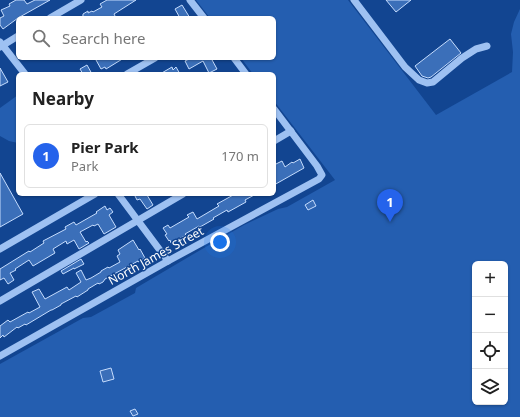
<!DOCTYPE html>
<html lang="en">
<head>
<meta charset="utf-8">
<style>
	body { margin:0; font-family:"Noto Sans",sans-serif; background:#f2f2f2; color:#222 }
	.controls { position:absolute; right:12px; bottom:12px; display:grid; overflow:hidden; border-radius:6px; box-shadow:0 1px 3px #0004 }
	.controls button { width:36px; height:36px; display:grid; place-items:center; padding:0; border:0; border-bottom:1px solid #e0e0e0; background:#fff; color:#222; font:20px sans-serif }
	.you { position:absolute; left:220px; top:242px; width:14px; height:14px; margin:-10px; border:3px solid #fff; border-radius:50%; background:#1a73e8; box-shadow:0 0 0 6px #1a73e833 }
	.badge { display:grid; place-items:center; width:26px; height:26px; border-radius:50%; background:#2563eb; color:#fff; font-size:13px; font-weight:700 }
	.pin { position:absolute; translate:-50% -33px; filter:drop-shadow(0 1px 2px #0008) }
	.pin::after { content:''; position:absolute; top:21px; width:14px; height:12px; background:inherit; clip-path:polygon(0 0,100% 0,50% 100%) }
	.list { margin:0; padding:0; list-style:none }
	h2 { display:flex; justify-content:space-between; align-items:center; height:52px; margin:0; padding:0 16px; font-size:17px }
	h2 small { font-size:13px; font-weight:400; color:#767676 }
	.list li { display:grid; grid-template-columns:26px 1fr auto; gap:12px; align-items:center; box-sizing:border-box; height:64px; margin:0 8px 8px; padding:0 8px; border:1px solid #e0e0e0; border-radius:6px }
	.list b { display:block; font-size:15px; white-space:nowrap }
	.list p { margin:0; font-size:13px; white-space:nowrap; color:#767676 }
	.list em { font-size:13px; font-style:normal; color:#767676 }
	.icon { flex:none; width:22px; height:22px; fill:none; stroke:currentColor; stroke-width:2; stroke-linecap:round; stroke-linejoin:round }
	.map { position:relative; flex:none; width:520px; height:417px; overflow:hidden }
	.search { position:absolute; background:#fff; box-shadow:0 1px 3px #0004; left:16px; top:16px; width:260px; height:44px; display:flex; align-items:center; gap:10px; box-sizing:border-box; padding:0 14px; border-radius:6px; color:#767676; font-size:15px }
	.panel { position:absolute; background:#fff; box-shadow:0 1px 3px #0004; left:16px; top:72px; width:260px; height:124px; border-radius:6px }
	.map>svg:first-child { display:block }
	.green { fill:#245eb0; fill-rule:evenodd }
	.building { fill:#3b6fb9; stroke:#c5dcfd }
	.lines { fill:none; stroke-linecap:round; stroke-linejoin:round }
	.minor { stroke:#9ec1f2; stroke-width:7 }
	.labels { text-anchor:middle; stroke-width:3; stroke-linejoin:round; paint-order:stroke }
	.street-label { font-size:12px; fill:#fff; stroke:#124591 }
</style>
</head>
<body>
<div class="map">
<svg width="520" height="417" viewBox="0 0 520 417">
	<rect width="100%" height="100%" fill="#124591"/>
	<g class="green">
		<path d="M196 0H348L436 115 512 72 513 52 511 34 514 22 520 9V417H0V364L83 318 91 317 135 293 136 288 197 252 244 225 278 209 287 207 335 180 274 101V74H253L241 58H274V18H210ZM475 264H505V402H475Z"/>
		<path d="M18 95V143L9 141 0 136V108Z"/>
	</g>
	<g class="building">
		<path d="M16 0H24L27 4 35 0H50L18 18 3 29 0 25V18L4 16 1 10 10 6 9 4Z"/>
		<path d="M107 0H136L114 14 116 18H79L83 16V14L88 11V13L92 11 93 12 102 7 100 4Z"/>
		<path d="M386 0H411L396 12Z"/>
		<path d="M182 5 190 18H180L175 9Z"/>
		<path d="M450 39 461 53 431 77 428 78 422 76 415 66Z"/>
		<path d="M100 58H124L106 69 105 67 101 69 96 60Z"/>
		<path d="M191 58H211L217 69 209 73 203 61 189 69 185 61Z"/>
		<path d="M87 65 92 74H83L80 69Z"/>
		<path d="M172 67 173 70 176 67 180 74H160Z"/>
		<path d="M0 68 8 82 0 86Z"/>
		<path d="M300 159 304 168 274 185V165L282 161 285 167 292 162 293 163Z"/>
		<path d="M0 173 23 214 0 227Z"/>
		<path d="M134 194H149L147 195 153 205 147 209 140 199 137 200Z"/>
		<path d="M235 194H256L245 200 246 202 228 212 227 210 213 218 214 219 200 227 199 226 185 234 186 235 174 242 171 243 170 240 169 241 165 235 167 234 163 228 168 225 170 228 189 217 187 215 193 212 197 219 219 206 217 204Z"/>
		<path d="M313 200 316 206 308 210 305 205Z"/>
		<path d="M105 206 107 210 110 208 113 212 109 215 116 227 104 234 98 224 94 226 93 225 80 232 86 242 87 241 89 243 79 249 74 240 67 244 66 241 53 249 55 253 33 266 29 260 15 269 16 270 10 273 14 280 8 284 4 278 0 280V269L29 251 30 252 44 243 43 241 66 229 65 227 74 222 76 225 97 213 96 212Z"/>
		<path d="M133 240 139 250 140 249 145 258 138 262V261L105 279 103 282 99 284 98 283 88 289V290L77 297 76 296 61 304V305L52 310H51L26 325 25 324 18 328 17 327 4 337 3 335 0 338V326L8 320 10 322 28 312 29 313 40 307 32 292 39 289 45 299 67 287 69 290 81 282 76 273 81 270 86 280 91 278 101 272V271L108 267 109 268 120 262 117 256 120 254 118 250Z"/>
		<path d="M81 259 84 264 74 269V268L63 274 61 271Z"/>
		<path d="M111 368 114 379 103 382 100 371Z"/>
		<path d="M135 409 138 414 133 416 130 411Z"/>
	</g>
	<g class="lines">
		<g class="minor">
			<path d="M190 0 204 18"/>
			<path d="M354 0 405 67 419 80 427 83 433 82 462 58 476 49 487 46"/>
			<path d="M50 18 81 0"/>
			<path d="M0 42 25 74"/>
			<path d="M0 47 18 36"/>
			<path d="M234 58 246 74"/>
			<path d="M127 74 155 58"/>
			<path d="M274 141 291 131"/>
			<path d="M118 194 168 261"/>
			<path d="M0 249 95 194"/>
			<path d="M0 301 183 194"/>
			<path d="M0 356 168 261 319 179 322 175 317 166 274 109"/>
		</g>
	</g>
	<g class="labels">
		<g class="street-label">
			<text transform="translate(156 256) rotate(-29)" y="4">North James Street</text>
		</g>
	</g>
</svg>
<div class="controls">
<button>+</button>
<button>−</button>
<button><svg class="icon" aria-label="locate" viewBox="0 0 24 24"><circle cx="12" cy="12" r="6"/><path d="M12 2v4M12 18v4M2 12h4M18 12h4"/></svg></button>
<button><svg class="icon" aria-label="layers" viewBox="0 0 24 24"><path d="M12 4l9 5-9 5-9-5zM3 14l9 5 9-5"/></svg></button>
</div>
<div class="you"></div>
<div class="pin badge" style="left:390px;top:222px">1</div>
<div class="search"><svg class="icon" aria-label="search" viewBox="0 0 24 24"><circle cx="10" cy="10" r="6"/><path d="M15 15l6 6"/></svg>Search here</div>
<section class="panel">
<h2>Nearby<small></small></h2>
<ul class="list">
<li><span class="badge">1</span><div><b>Pier Park</b><p>Park</p></div><em>170 m</em></li>
</ul>
</section>
</div>
</body>
</html>
